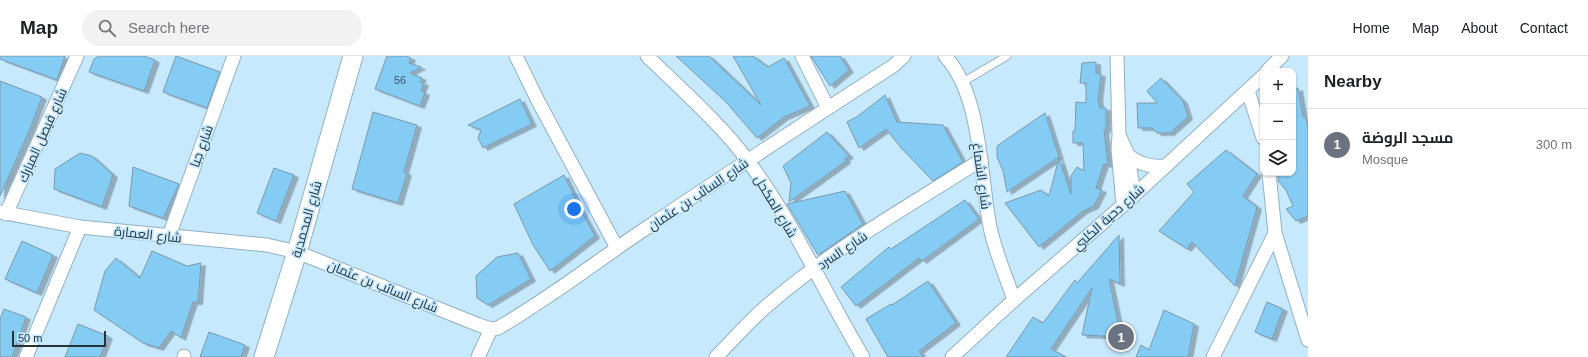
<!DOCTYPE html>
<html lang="en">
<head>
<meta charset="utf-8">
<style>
	body { margin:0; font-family:Arial,Cairo,sans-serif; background:#f2f2f2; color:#202124 }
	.controls { position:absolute; right:12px; top:12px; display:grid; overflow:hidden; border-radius:8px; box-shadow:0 1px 3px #0004 }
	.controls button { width:36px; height:36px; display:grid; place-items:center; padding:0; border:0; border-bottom:1px solid #e0e0e0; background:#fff; color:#202124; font:20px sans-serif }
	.scale { position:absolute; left:12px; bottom:10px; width:94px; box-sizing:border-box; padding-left:4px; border:2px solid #26333b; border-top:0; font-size:11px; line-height:14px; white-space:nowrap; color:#26333b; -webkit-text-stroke:3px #c7e9fd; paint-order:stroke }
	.you { position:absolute; left:574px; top:153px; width:14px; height:14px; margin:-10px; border:3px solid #fff; border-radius:50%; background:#1a73e8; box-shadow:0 0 0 6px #1a73e833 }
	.badge { display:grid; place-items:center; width:26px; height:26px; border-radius:50%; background:#c73759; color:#fff; font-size:13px; font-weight:700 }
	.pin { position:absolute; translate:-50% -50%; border:2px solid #fff; box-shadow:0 1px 4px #0006 }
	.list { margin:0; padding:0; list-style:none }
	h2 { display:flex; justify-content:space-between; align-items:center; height:52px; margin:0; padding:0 16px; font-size:17px }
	h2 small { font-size:13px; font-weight:400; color:#757577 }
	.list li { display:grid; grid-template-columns:26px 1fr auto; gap:12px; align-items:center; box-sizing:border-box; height:72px; padding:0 16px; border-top:1px solid #e0e0e0 }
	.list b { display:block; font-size:15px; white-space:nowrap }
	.list p { margin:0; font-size:13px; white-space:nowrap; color:#757577 }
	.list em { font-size:13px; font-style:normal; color:#757577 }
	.icon { flex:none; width:22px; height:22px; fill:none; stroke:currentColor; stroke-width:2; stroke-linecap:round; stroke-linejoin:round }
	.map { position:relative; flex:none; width:1308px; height:301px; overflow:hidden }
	header { display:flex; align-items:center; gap:24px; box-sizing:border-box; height:56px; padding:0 20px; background:#fff; border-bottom:1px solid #e0e0e0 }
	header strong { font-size:19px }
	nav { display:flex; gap:22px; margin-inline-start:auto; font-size:14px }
	.search { width:280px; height:36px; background:#f2f2f2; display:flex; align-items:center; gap:10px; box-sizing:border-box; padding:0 14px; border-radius:22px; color:#757577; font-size:15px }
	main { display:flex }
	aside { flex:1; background:#fff }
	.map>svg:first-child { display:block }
	.building { fill:#85ccf4; stroke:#7a99ac; filter:url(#shadow) }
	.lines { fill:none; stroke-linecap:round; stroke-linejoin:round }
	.lane-casing { stroke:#91b1c4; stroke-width:9 }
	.street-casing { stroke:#91b1c4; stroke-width:15 }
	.secondary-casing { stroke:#91b1c4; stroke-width:21 }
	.lane { stroke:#fff; stroke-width:7 }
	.street { stroke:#fff; stroke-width:13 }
	.secondary { stroke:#fff; stroke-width:19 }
	.labels { text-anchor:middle; stroke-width:3.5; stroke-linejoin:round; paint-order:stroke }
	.number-label { font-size:11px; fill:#3e5969 }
	.street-label { font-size:13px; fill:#26333b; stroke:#c7e9fd }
</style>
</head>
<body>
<header>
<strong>Map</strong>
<div class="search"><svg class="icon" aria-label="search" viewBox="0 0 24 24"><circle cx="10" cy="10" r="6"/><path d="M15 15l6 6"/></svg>Search here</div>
<nav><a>Home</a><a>Map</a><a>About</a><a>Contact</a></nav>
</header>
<main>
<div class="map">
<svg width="1308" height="301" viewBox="0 0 1308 301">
	<defs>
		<filter id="shadow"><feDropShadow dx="4.5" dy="2.5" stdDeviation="0" flood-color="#0004"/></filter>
	</defs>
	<rect width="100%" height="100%" fill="#c7e9fd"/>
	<g class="building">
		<path d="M0 0H65L57 24 0 3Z"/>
		<path d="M99 0H144L155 4 144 35 89 16 94 3Z"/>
		<path d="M176 0 220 16 207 52 163 36Z"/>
		<path d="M387 0H406L411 2 409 7 421 11 410 17 422 22 420 26 424 27 421 35 425 37 420 50 375 33Z"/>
		<path d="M676 0H709L761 49 733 0H753L768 11 784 2 810 50 784 61 757 82 726 46Z"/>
		<path d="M811 0H840L849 14 830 30Z"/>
		<path d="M1096 6V17L1101 18 1098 43 1100 52H1106V74H1104L1108 109 1104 108 1096 132 1102 134 1094 150 1083 155 1039 191 1005 147 1041 134 1049 140 1059 102 1071 138V120L1077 111 1084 115 1083 87H1073V75H1075L1076 46 1086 47V27H1080L1082 7Z"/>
		<path d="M1161 22 1183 45 1188 61 1170 77H1157L1152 72H1138L1137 47H1157L1147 35Z"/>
		<path d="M0 25 42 41 30 73 0 140Z"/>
		<path d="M1298 32 1303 61 1306 62 1308 72V160L1296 165 1286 153 1293 150 1286 134 1278 125 1279 117H1293V33Z"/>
		<path d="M885 39 897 66 943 69 963 106 933 125 902 93 886 73 859 92 847 66 858 60Z"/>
		<path d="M520 43 532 68 483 92 478 82 481 74 468 69Z"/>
		<path d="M373 56 417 69 404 116 407 117 398 147 352 133Z"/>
		<path d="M1045 57 1059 101 1007 136 1003 115 997 101V90Z"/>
		<path d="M827 76 849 100 845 102 846 105 789 146 791 127 783 110Z"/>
		<path d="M1226 94 1257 118 1243 140 1257 151 1235 230 1192 186 1187 193 1159 175 1194 136 1187 128Z"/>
		<path d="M80 97 92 100 113 119 102 151 54 133 55 113Z"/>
		<path d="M133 111 179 128 163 162 129 150Z"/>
		<path d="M274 112 294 119 276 165 257 157Z"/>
		<path d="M564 119 576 144H575L595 180 550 215 533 189 514 148Z"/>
		<path d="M845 135 863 168 818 199 787 148Z"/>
		<path d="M965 144 979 163 922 205 919 202 856 250 841 231 889 191 891 193Z"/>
		<path d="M1119 179 1120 228 1109 223 1121 281 1082 279 1092 232 1051 293 1066 301H1006L1033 261 1043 267 1075 224 1077 227Z"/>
		<path d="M22 185 53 199 37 237 5 223Z"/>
		<path d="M152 195 187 210 201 207 198 246H193L181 282 171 275 159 292 143 287 94 254 105 215 116 202 140 222Z"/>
		<path d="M518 197 531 223 488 249 477 242 476 220 497 201Z"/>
		<path d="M928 225 956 267 919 295 923 301H888L866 263 891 248 892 249Z"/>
		<path d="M1267 246 1283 253 1272 283 1255 276Z"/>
		<path d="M4 253 26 261 12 301H0V263Z"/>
		<path d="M1164 254 1194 268 1188 301H1136L1141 289 1149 294Z"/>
		<path d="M78 268 108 280 100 301H65Z"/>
		<path d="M209 276 245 289 241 301H200Z"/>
	</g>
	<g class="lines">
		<defs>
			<path id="lane" d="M963 26 1007 0"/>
			<g id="street">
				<path d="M516 0 538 45 617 192"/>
				<path d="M647 0C680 32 721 68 748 105 793 165 824 236 863 301"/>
				<path d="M802 0 828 52"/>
				<path d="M945 0C982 39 980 121 990 171 995 196 1006 220 1014 244"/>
				<path d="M1117 0 1119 80 1118 93 1123 148"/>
				<path d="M1267 15 1282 0"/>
				<path d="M1248 35 1263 82"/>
				<path d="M1120 81 1128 99 1134 138"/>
				<path d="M1128 99C1140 109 1151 111 1166 110"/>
				<path d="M1269 117 1275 177 1308 284"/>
				<path d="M0 156 80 171 267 189 297 196 479 269 491 273 498 272C545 245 588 212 633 181 719 123 806 66 893 10L904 0"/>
				<path d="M6 158 77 0"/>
				<path d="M169 180 234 0"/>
				<path d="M26 301 80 171"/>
				<path d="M184 301V300"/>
				<path d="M478 301 491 273"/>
				<path d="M716 301C733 284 749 265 768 249 832 193 909 150 981 104"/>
				<path d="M952 301 1014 244 1129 144 1263 20"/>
				<path d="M1213 301 1275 177"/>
			</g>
			<path id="secondary" d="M264 301 297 196 353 0"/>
		</defs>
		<use href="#lane" class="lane-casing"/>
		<use href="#street" class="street-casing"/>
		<use href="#secondary" class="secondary-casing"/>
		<use href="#lane" class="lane"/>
		<use href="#street" class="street"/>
		<use href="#secondary" class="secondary"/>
	</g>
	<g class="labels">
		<g class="number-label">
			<text x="400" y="28">56</text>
		</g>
		<g class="street-label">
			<text transform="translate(42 79) rotate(-66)" y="5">شارع فيصل المبارك</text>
			<text transform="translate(201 90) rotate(-70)" y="5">شارع جبا</text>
			<text transform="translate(982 120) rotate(82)" y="5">شارع الشماغ</text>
			<text transform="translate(698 138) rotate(-34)" y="5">شارع السائب بن عثمان</text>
			<text transform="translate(776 150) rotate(59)" y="5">شارع المكحل</text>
			<text transform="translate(1108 161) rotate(-42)" y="5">شارع دحية الكلبي</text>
			<text transform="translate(306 163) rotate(-74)" y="5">شارع المحمدية</text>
			<text transform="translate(148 178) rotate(6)" y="5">شارع العمارة</text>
			<text transform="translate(842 194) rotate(-34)" y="5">شارع السرد</text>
			<text transform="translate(383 230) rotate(22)" y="5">شارع السائب بن عثمان</text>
		</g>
	</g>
</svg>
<div class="controls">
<button>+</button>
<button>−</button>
<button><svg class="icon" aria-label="layers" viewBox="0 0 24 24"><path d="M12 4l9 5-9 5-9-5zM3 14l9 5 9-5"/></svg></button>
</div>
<div class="scale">50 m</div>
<div class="you"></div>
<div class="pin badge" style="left:1121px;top:281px;background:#6b7280">1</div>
</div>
<aside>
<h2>Nearby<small></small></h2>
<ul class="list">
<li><span class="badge" style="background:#6b7280">1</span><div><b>مسجد الروضة</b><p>Mosque</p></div><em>300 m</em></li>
</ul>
</aside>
</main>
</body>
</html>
